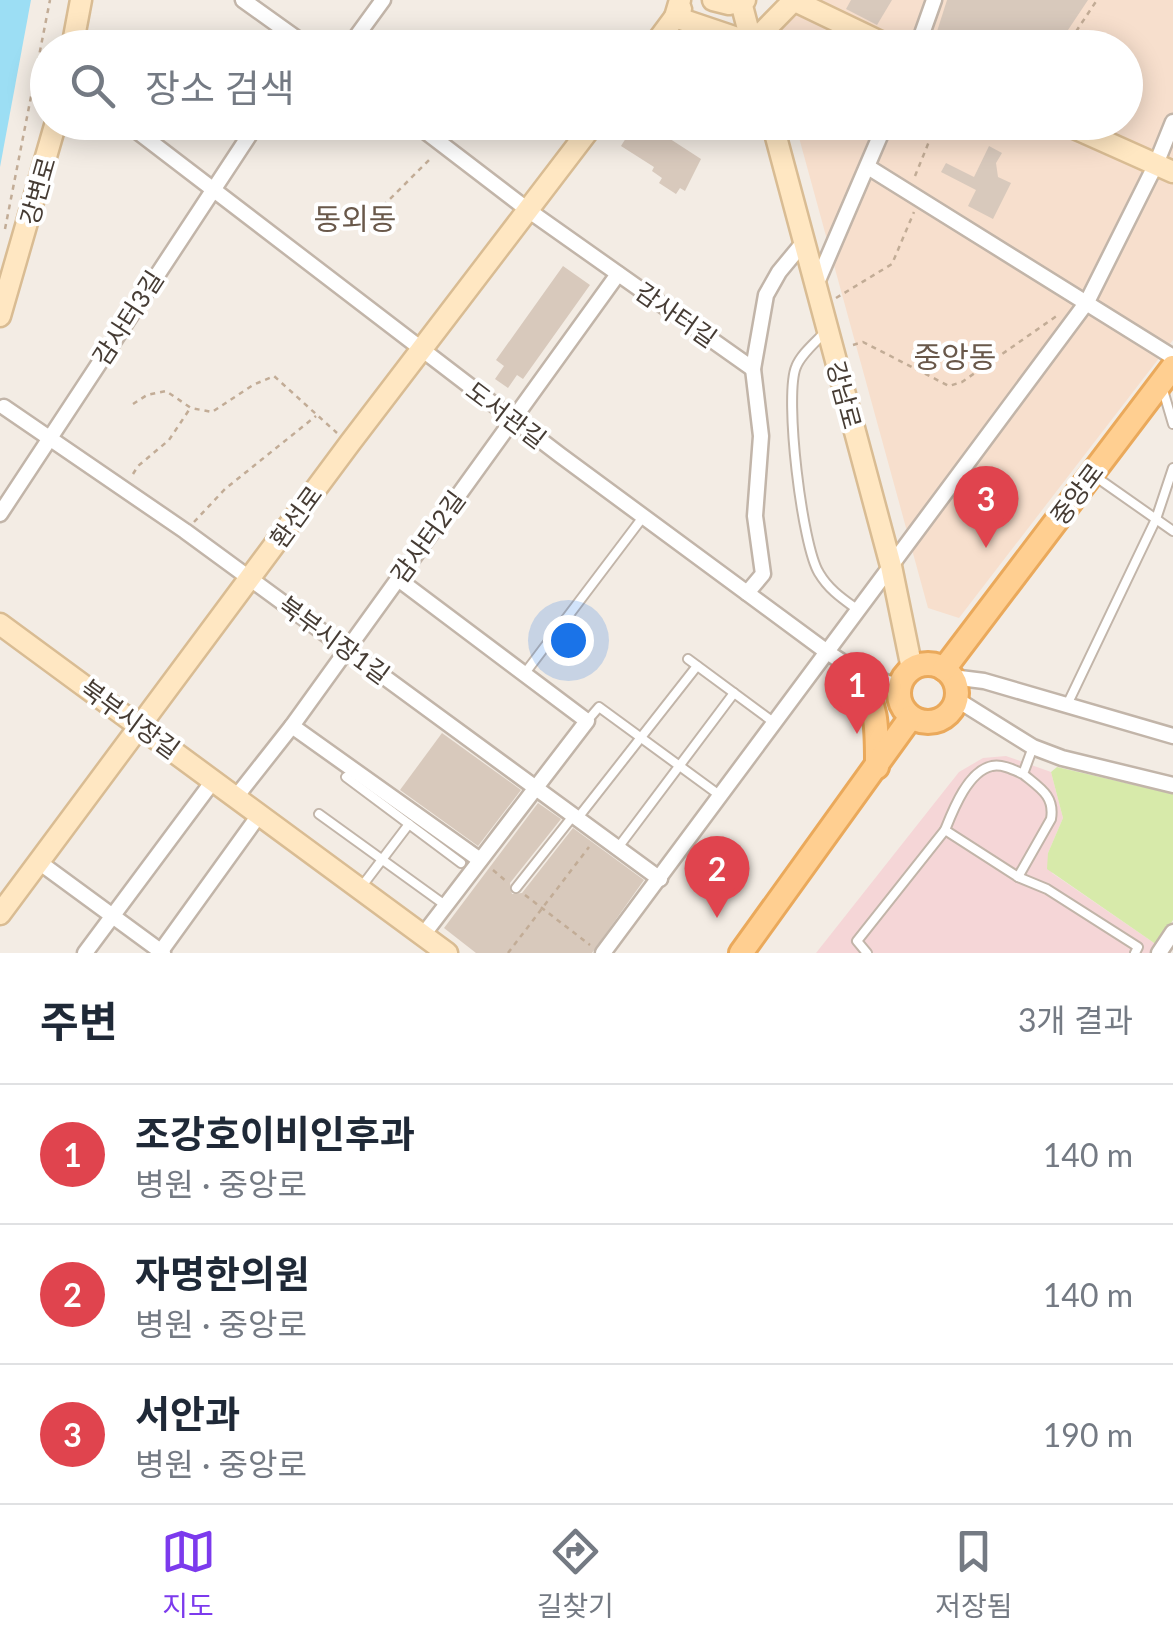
<!DOCTYPE html>
<html lang="ko">
<head>
<meta charset="utf-8">
<style>
	body { margin:0; font-family:Lato,"Noto Sans KR",sans-serif; background:#f2f2f3; color:#1f2937 }
	.you { position:absolute; left:568px; top:640px; width:35px; height:35px; margin:-25px; border:8px solid #fff; border-radius:50%; background:#1a73e8; box-shadow:0 0 0 15px #1a73e833 }
	.badge { display:grid; place-items:center; width:65px; height:65px; border-radius:50%; background:#7c3aed; color:#fff; font-size:32px; font-weight:700 }
	.pin { position:absolute; translate:-50% -82px; filter:drop-shadow(0 2px 5px #0008) }
	.pin::after { content:''; position:absolute; top:52px; width:35px; height:30px; background:inherit; clip-path:polygon(0 0,100% 0,50% 100%) }
	.list { margin:0; padding:0; list-style:none }
	h2 { display:flex; justify-content:space-between; align-items:center; height:130px; margin:0; padding:0 40px; font-size:42px }
	h2 small { font-size:32px; font-weight:400; color:#747a83 }
	.list li { display:grid; grid-template-columns:65px 1fr auto; gap:30px; align-items:center; box-sizing:border-box; height:140px; padding:0 40px; border-top:2px solid #e0e1e3 }
	.list b { display:block; font-size:38px; white-space:nowrap }
	.list p { margin:0; font-size:32px; white-space:nowrap; color:#747a83 }
	.list em { font-size:32px; font-style:normal; color:#747a83 }
	.icon { flex:none; width:55px; height:55px; fill:none; stroke:currentColor; stroke-width:2; stroke-linecap:round; stroke-linejoin:round }
	.map { position:relative; flex:none; width:1173px; height:953px; overflow:hidden }
	.search { position:absolute; background:#fff; box-shadow:0 5px 25px #0003; left:30px; right:30px; top:30px; height:110px; display:flex; align-items:center; gap:25px; box-sizing:border-box; padding:0 35px; border-radius:55px; color:#747a83; font-size:38px }
	.sheet { height:550px; background:#fff }
	nav { display:flex; justify-content:space-around; align-items:center; box-sizing:border-box; height:140px; border-top:2px solid #e0e1e3; background:#fff; font-size:28px; color:#747a83 }
	nav a { display:grid; justify-items:center; gap:5px }
	nav .on { color:#7c3aed }
	.map>svg:first-child { display:block }
	.commercial { fill:#f7dfcd }
	.medical { fill:#f5d6d7 }
	.green { fill:#d7eaaa }
	.water { fill:#9cdef4 }
	.building { fill:#d8c9bc }
	.lines { fill:none; stroke-linecap:round; stroke-linejoin:round }
	.lane-casing { stroke:#c2b5a9; stroke-width:12 }
	.street-casing { stroke:#c2b5a9; stroke-width:19 }
	.secondary-casing { stroke:#d9bc93; stroke-width:25 }
	.primary-casing { stroke:#eaa95b; stroke-width:28 }
	.path { stroke:#c2ac96; stroke-width:2.5; stroke-dasharray:5 5; stroke-linecap:butt }
	.lane { stroke:#fff; stroke-width:8 }
	.street { stroke:#fff; stroke-width:14 }
	.secondary { stroke:#ffe7c2; stroke-width:20 }
	.primary { stroke:#ffcf91; stroke-width:22 }
	.labels { text-anchor:middle; stroke-width:8; stroke-linejoin:round; paint-order:stroke }
	.street-label { font-size:25px; fill:#463c34; stroke:#fff }
	.quarter-label { font-size:30px; fill:#69584a; stroke:#fff }
</style>
</head>
<body>
<div class="map">
<svg width="1173" height="953" viewBox="0 0 1173 953">
	<rect width="100%" height="100%" fill="#f3ece4"/>
	<path class="commercial" d="M788 0H1173V340L959 618 928 608 795 123 1126 122V48H774L770 33Z"/>
	<path class="medical" d="M1006 756 1051 772 1063 818 1048 853 1052 873 1157 945 1152 953H816L959 772 983 758Z"/>
	<path class="green" d="M1057 767 1173 794V920L1157 945 1047 869 1048 853 1063 818 1051 772Z"/>
	<path class="water" d="M0 0H31L0 167Z"/>
	<g class="building">
		<path d="M851 0H892L877 25 846 9Z"/>
		<path d="M947 0H1088L1056 48H940L933 44Z"/>
		<path d="M636 122H644L701 159 685 191 680 188 676 194 659 183 662 178 652 171 654 167 621 146Z"/>
		<path d="M989 146 1002 153 996 163 998 177 1011 183 993 219 968 206 976 190 941 172 946 163 974 177Z"/>
		<path d="M563 266 590 285 523 379 517 375 508 388 495 379 504 366 496 360Z"/>
		<path d="M442 733 521 790 478 846 400 790Z"/>
		<path d="M538 803 561 819 510 883 512 894 522 893 573 828 644 880 592 953H476L444 928Z"/>
	</g>
	<g class="lines">
		<defs>
			<g id="lane">
				<path d="M825 332C815 343 801 354 796 367 784 396 802 546 819 573 829 590 843 599 858 610"/>
				<path d="M1163 390 1173 424"/>
				<path d="M1096 477 1173 531"/>
				<path d="M688 659 776 724"/>
				<path d="M525 673 643 517"/>
				<path d="M1066 707 1156 519 1173 468"/>
				<path d="M587 721 599 707 722 797"/>
				<path d="M1023 774C1040 788 1055 796 1051 819L1018 877 945 830C953 810 968 771 992 766 1003 764 1014 770 1023 774L1033 747"/>
				<path d="M346 777 461 863"/>
				<path d="M319 814 445 905"/>
				<path d="M577 819 697 666"/>
				<path d="M617 849 734 693"/>
				<path d="M1018 877 1047 889 1138 947 1135 953"/>
				<path d="M362 886 409 824"/>
				<path d="M516 888 573 816"/>
				<path d="M867 953 857 941 945 830"/>
			</g>
			<g id="street">
				<path d="M243 0 310 48"/>
				<path d="M348 48 383 0"/>
				<path d="M917 48 934 0"/>
				<path d="M125 122 560 455 827 652 856 671 899 687"/>
				<path d="M413 122 528 210 753 369"/>
				<path d="M868 167 1173 357"/>
				<path d="M816 285 886 122"/>
				<path d="M4 407 185 531 660 879"/>
				<path d="M0 514 258 122"/>
				<path d="M398 579 587 721 423 935"/>
				<path d="M747 593 763 574 755 516 761 436 753 369 766 295 779 272 803 243"/>
				<path d="M952 677 984 681 1173 736"/>
				<path d="M956 699 1033 747 1062 758 1173 785"/>
				<path d="M292 726 480 860"/>
				<path d="M236 797 292 726 618 274"/>
				<path d="M39 862 163 953"/>
				<path d="M161 951 259 815"/>
				<path d="M85 953 213 781"/>
				<path d="M603 953 1087 302 1156 164 1173 122"/>
				<path d="M1159 953 1173 932"/>
			</g>
			<g id="secondary">
				<path d="M680 0 675 17 752 43 794 0"/>
				<path d="M713 0 729 4 745 0"/>
				<path d="M793 0 893 48"/>
				<path d="M741 2 753 48"/>
				<path d="M72 48 81 0"/>
				<path d="M652 48 681 9"/>
				<path d="M772 122 891 566 912 669"/>
				<path d="M1061 122 1173 172"/>
				<path d="M0 316 56 122"/>
				<path d="M0 624 447 953"/>
				<path d="M0 914 350 443 595 122"/>
			</g>
			<g id="primary">
				<circle cx="928" cy="693" r="29"/>
				<path d="M944 669 1173 367"/>
				<path d="M856 671C878 705 877 727 877 767"/>
				<path d="M741 953 911 717"/>
			</g>
		</defs>
		<use href="#lane" class="lane-casing"/>
		<use href="#street" class="street-casing"/>
		<use href="#secondary" class="secondary-casing"/>
		<use href="#primary" class="primary-casing"/>
		<g class="path">
			<path d="M1065 48 1097 0"/>
			<path d="M915 176 937 122"/>
			<path d="M383 206 432 157"/>
			<path d="M5 229 50 0"/>
			<path d="M836 298 892 264 914 212"/>
			<path d="M853 345 863 342 949 386 962 382 1058 315"/>
			<path d="M133 404 147 395 166 391 191 408 212 412 253 385 274 376 337 433"/>
			<path d="M133 474 138 466 169 440 189 410"/>
			<path d="M194 522 225 489 316 416"/>
			<path d="M493 870 506 881"/>
			<path d="M525 895 590 945"/>
			<path d="M508 953 589 847"/>
		</g>
		<use href="#lane" class="lane"/>
		<use href="#street" class="street"/>
		<use href="#secondary" class="secondary"/>
		<use href="#primary" class="primary"/>
	</g>
	<g class="labels">
		<g class="street-label">
			<text transform="translate(38 191) rotate(-74)" y="9">강변로</text>
			<text transform="translate(676 315) rotate(35)" y="9">감사터길</text>
			<text transform="translate(128 318) rotate(-57)" y="9">감사터3길</text>
			<text transform="translate(844 395) rotate(75)" y="9">강남로</text>
			<text transform="translate(506 415) rotate(37)" y="9">도서관길</text>
			<text transform="translate(1077 494) rotate(-53)" y="9">중앙로</text>
			<text transform="translate(296 517) rotate(-54)" y="9">환선로</text>
			<text transform="translate(428 537) rotate(-54)" y="9">감사터2길</text>
			<text transform="translate(334 640) rotate(36)" y="9">북부시장1길</text>
			<text transform="translate(130 719) rotate(36)" y="9">북부시장길</text>
		</g>
		<g class="quarter-label">
			<text x="355" y="230">동외동</text>
			<text x="955" y="368">중앙동</text>
		</g>
	</g>
</svg>
<div class="you"></div>
<div class="pin badge" style="left:857px;top:734px;background:#e0444e">1</div>
<div class="pin badge" style="left:717px;top:918px;background:#e0444e">2</div>
<div class="pin badge" style="left:986px;top:548px;background:#e0444e">3</div>
<div class="search"><svg class="icon" aria-label="search" viewBox="0 0 24 24"><circle cx="10" cy="10" r="6"/><path d="M15 15l6 6"/></svg>장소 검색</div>
</div>
<section class="sheet">
<h2>주변<small>3개 결과</small></h2>
<ul class="list">
<li><span class="badge" style="background:#e0444e">1</span><div><b>조강호이비인후과</b><p>병원 · 중앙로</p></div><em>140 m</em></li>
<li><span class="badge" style="background:#e0444e">2</span><div><b>자명한의원</b><p>병원 · 중앙로</p></div><em>140 m</em></li>
<li><span class="badge" style="background:#e0444e">3</span><div><b>서안과</b><p>병원 · 중앙로</p></div><em>190 m</em></li>
</ul>
</section>
<nav>
<a class="on"><svg class="icon" aria-label="map" viewBox="0 0 24 24"><path d="M3 6l6-2 6 2 6-2v14l-6 2-6-2-6 2zM9 4v14M15 6v14"/></svg>지도</a>
<a><svg class="icon" aria-label="directions" viewBox="0 0 24 24"><path d="M12 3l9 9-9 9-9-9zM9 14v-3h6M13 9l2 2-2 2"/></svg>길찾기</a>
<a><svg class="icon" aria-label="saved" viewBox="0 0 24 24"><path d="M7 4h10v16l-5-4-5 4z"/></svg>저장됨</a>
</nav>
</body>
</html>
